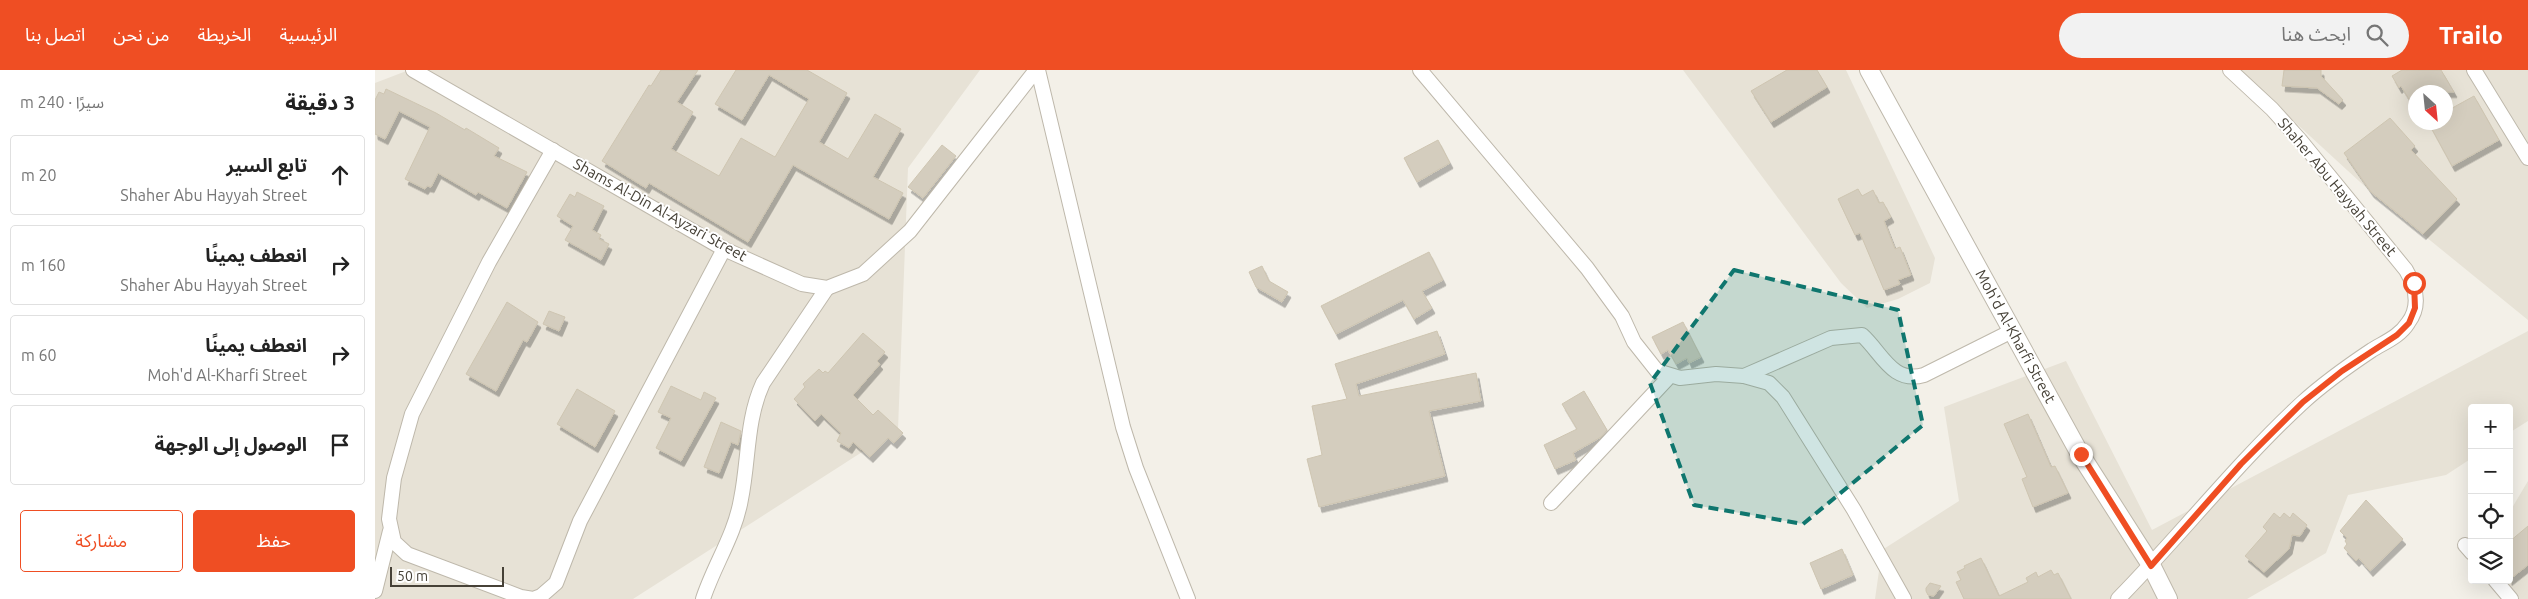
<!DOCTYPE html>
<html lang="ar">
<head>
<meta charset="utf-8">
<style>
	body { margin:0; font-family:Ubuntu,"Noto Sans Arabic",sans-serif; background:#f2f2f2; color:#222; direction:rtl }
	.controls { position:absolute; right:15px; bottom:15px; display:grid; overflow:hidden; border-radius:5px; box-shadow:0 5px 20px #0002 }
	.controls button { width:45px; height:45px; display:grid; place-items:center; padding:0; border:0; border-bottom:1px solid #e0e0e0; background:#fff; color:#222; font:25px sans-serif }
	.compass { position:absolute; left:2033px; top:15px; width:45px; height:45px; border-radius:50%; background:#fff; box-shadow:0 5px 20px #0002; rotate:153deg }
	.scale { position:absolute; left:15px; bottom:12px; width:114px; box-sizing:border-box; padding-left:5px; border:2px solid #464137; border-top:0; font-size:14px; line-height:18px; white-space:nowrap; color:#464137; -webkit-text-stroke:4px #fff; paint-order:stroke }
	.stop { position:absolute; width:15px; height:15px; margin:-11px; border:4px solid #ef4e23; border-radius:50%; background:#fff }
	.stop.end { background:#ef4e23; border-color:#fff; box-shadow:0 1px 5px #0008 }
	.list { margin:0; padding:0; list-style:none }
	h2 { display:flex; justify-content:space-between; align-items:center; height:65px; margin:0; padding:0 20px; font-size:21px }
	h2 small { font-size:16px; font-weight:400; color:#767676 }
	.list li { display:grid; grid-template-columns:32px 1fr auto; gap:15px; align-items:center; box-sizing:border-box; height:80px; margin:0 10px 10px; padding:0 10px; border:1px solid #e0e0e0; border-radius:5px }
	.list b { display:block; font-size:19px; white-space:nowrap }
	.list p { margin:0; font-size:16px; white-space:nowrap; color:#767676 }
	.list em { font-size:16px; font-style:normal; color:#767676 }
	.actions { display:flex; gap:10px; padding:15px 20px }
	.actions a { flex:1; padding:11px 0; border:1px solid #ef4e23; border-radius:5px; text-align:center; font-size:18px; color:#ef4e23 }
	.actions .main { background:#ef4e23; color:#fff }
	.icon { flex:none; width:28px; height:28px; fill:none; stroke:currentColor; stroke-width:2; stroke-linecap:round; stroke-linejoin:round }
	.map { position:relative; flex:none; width:2153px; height:529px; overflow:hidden; direction:ltr }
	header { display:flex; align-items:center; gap:30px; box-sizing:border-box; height:70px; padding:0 25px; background:#ef4e23; color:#fff }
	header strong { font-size:24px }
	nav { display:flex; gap:28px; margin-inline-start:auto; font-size:18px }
	.search { width:350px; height:45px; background:#f2f2f2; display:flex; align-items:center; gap:12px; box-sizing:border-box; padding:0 18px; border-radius:28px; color:#767676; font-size:19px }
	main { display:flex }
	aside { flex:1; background:#fff }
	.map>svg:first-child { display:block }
	.residential { fill:#e7e2d6; fill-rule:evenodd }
	.building { fill:#d4cdbe; stroke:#cec5b1; filter:url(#shadow) }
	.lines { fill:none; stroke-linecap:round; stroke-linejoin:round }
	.minor-casing { stroke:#beb8ab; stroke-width:16 }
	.tertiary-casing { stroke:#beb8ab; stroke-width:20 }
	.minor { stroke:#fff; stroke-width:14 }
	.tertiary { stroke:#fff; stroke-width:18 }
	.route { stroke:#ef4e23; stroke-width:6 }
	.marked { fill:#0f766e; fill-opacity:0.2; stroke:#0f766e; stroke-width:4; stroke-dasharray:10 6; stroke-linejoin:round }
	.labels { text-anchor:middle; stroke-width:4; stroke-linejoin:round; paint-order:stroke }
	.street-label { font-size:15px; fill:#464137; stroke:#fff }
</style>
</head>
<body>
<header>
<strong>Trailo</strong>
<div class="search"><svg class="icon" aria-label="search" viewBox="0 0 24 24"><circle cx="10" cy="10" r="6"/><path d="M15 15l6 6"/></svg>ابحث هنا</div>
<nav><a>الرئيسية</a><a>الخريطة</a><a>من نحن</a><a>اتصل بنا</a></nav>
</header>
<main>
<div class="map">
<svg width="2153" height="529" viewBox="0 0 2153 529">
	<defs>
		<filter id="shadow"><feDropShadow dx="3" dy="5.5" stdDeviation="0" flood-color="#0004"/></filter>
	</defs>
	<rect width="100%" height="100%" fill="#f3f0e8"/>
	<g class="residential">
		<path d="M34 0H605L533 98 523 359 258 529H0V13Z"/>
		<path d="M1308 0H1471L1560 188 1555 213 1523 229 1492 238 1466 213Z"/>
		<path d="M1863 0H2153V250L1997 123ZM2040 22H2070V52H2040Z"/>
		<path d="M2153 261V351L2134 363V338H2097V388L2071 405 1973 425 1951 483 1872 529H1500L1507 480 1584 431 1569 337 1691 291 1777 460Z"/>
		<path d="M2153 411V529H2137L2128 510H2134V443Z"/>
	</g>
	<g class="building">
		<path d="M286 0H323L302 32 318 42 296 79 344 106 366 68 400 87 434 29 394 5 367 50 340 34 361 0H432L472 23 444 72 473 89 500 44 526 59 498 107 528 123 514 149 418 95 373 172 274 113 271 118 227 91 274 15 276 16Z"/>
		<path d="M1412 0H1442L1452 17 1396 52 1376 21Z"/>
		<path d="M1909 0H1946V6L1968 30 1964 34 1942 18 1907 16Z"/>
		<path d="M2027 0H2066L2079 22H2040V39L2026 16 2024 18 2017 6Z"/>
		<path d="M11 19 61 43 90 60 91 58 124 78 119 86 152 102 132 138 103 122 101 125 63 103 56 117 52 116 50 119 30 109 55 57 24 41 10 69 0 64V30L4 22 9 24Z"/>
		<path d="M2099 26 2124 70 2077 96 2053 52H2070V42Z"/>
		<path d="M2015 48 2040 76 2036 80 2082 129 2048 164 1996 122 1969 83Z"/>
		<path d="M1063 70 1075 93 1042 112 1029 88Z"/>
		<path d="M567 75 581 86 548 128 533 117Z"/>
		<path d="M1483 119 1487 126 1498 120 1504 133 1508 132 1516 147 1509 151 1520 179 1525 177 1536 205 1523 210 1525 214 1509 220 1485 163 1480 165 1463 129Z"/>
		<path d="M202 122 229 136 217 160 226 165 224 169 234 174 226 190 190 170 198 156 182 146 195 124 200 127Z"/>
		<path d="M1054 182 1068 210 1047 221 1057 238 1039 249 1028 230 961 264 946 236Z"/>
		<path d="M887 196 894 211 913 222 907 232 881 217 874 202Z"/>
		<path d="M132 232 163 252 152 272 148 270 121 321 91 304Z"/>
		<path d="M174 241 190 247 184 261 168 254Z"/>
		<path d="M1308 252 1326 287 1314 293 1312 288 1301 294 1293 280 1286 284 1277 267Z"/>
		<path d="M1062 261 1070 284 981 314 984 326 1101 303 1106 331 1054 341 1070 406 944 437 932 389 947 385 937 336 972 329 960 294Z"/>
		<path d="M488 263 510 282 502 291 505 294 478 325 498 345 503 340 528 363 519 373 513 368 495 387 478 372 474 378 462 371 466 363 446 344 440 351 419 329 430 317 428 314 444 299 448 303 450 301 453 303Z"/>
		<path d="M296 316 326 330 329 322 341 328 306 391 281 378 296 348 283 342Z"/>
		<path d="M202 319 240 341 220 377 182 354Z"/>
		<path d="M1209 321 1232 360 1226 367 1198 383 1201 390 1180 399 1169 375 1202 359 1187 334Z"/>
		<path d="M1653 344 1676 397 1680 396 1693 423 1658 437 1647 409 1652 407 1629 354Z"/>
		<path d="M346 352 366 361 363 375 356 372 344 403 329 397Z"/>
		<path d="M1991 430 2028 469 1995 501 1984 488 1981 491 1969 478 1972 474 1970 471 1972 468 1965 461Z"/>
		<path d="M1899 443 1905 448 1909 443 1915 448 1918 443 1932 455 1925 466 1917 465 1914 479 1889 502 1870 486 1892 461 1888 457Z"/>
		<path d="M2153 456V495L2134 510V472Z"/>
		<path d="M1467 479 1478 505 1446 519 1435 493Z"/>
		<path d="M1606 488 1624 526 1653 512 1651 508 1661 502 1663 507 1676 500 1679 505 1683 503 1696 529H1589L1581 512 1586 510 1582 502 1590 498 1589 496Z"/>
		<path d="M1555 513 1566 516 1559 526 1553 525 1551 521V518Z"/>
	</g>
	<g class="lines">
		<defs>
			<g id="minor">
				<path d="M38 0 349 179 427 214 452 218 488 204 535 161 661 0"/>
				<path d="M663 0 748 357 761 398 813 529"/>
				<path d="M1045 0 1212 198 1247 246 1259 272 1282 301 1305 308 1341 304 1369 306 1394 313 1408 327 1479 440 1529 529"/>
				<path d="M2099 0 2153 88"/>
				<path d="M178 80 114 192 37 344 19 408 14 449 19 472 32 484 146 527 158 529 166 526 181 513 205 451 349 179"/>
				<path d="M1369 306 1456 268 1487 265C1507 283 1517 314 1549 305L1637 261"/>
				<path d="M1176 433 1294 307"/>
				<path d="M2090 475 2097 483"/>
				<path d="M2120 510 2136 529"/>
				<path d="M0 521 15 461"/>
				<path d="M328 529C339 495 360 465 366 429 374 390 371 350 388 313L452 218"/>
				<path d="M1743 529C1806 465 1861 394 1927 333 1949 313 1973 296 1997 280 2010 272 2025 266 2033 253 2046 236 2041 217 2031 200L1925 70 1897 39 1855 0"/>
			</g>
			<g id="tertiary">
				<path id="s1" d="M1494 0 1705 384 1776 495 1793 529"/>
			</g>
		</defs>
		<use href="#minor" class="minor-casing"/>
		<use href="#tertiary" class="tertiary-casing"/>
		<use href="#minor" class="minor"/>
		<use href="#tertiary" class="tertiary"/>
	</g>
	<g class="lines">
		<path class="route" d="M1706 384 1776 496 1866 394 1928 332 1967 301 2022 265 2034 253 2040 238 2039 213"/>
	</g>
	<path class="marked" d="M1359 200 1523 240 1548 355 1428 454 1319 435 1275 313Z"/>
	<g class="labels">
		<g class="street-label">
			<text transform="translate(1962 117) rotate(50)" y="5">Shaher Abu Hayyah Street</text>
			<text transform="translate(285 140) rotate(29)" y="5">Shams Al-Din Al-Ayzari Street</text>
			<text dy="5" stroke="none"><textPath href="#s1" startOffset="304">Moh'd Al-Kharfi Street</textPath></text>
		</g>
	</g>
</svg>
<div class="controls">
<button>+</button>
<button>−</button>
<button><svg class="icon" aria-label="locate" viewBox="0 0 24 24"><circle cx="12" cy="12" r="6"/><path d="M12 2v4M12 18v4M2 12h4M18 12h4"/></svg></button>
<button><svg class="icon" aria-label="layers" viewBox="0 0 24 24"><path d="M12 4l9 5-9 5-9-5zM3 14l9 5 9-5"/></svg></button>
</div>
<svg class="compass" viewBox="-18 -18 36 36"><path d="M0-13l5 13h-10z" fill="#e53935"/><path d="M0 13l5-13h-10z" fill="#767676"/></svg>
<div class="scale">50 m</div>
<div class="stop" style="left:2039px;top:213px"></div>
<div class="stop end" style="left:1706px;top:384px"></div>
</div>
<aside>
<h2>3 دقيقة<small>سيرًا · 240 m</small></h2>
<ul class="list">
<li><svg class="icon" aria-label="ahead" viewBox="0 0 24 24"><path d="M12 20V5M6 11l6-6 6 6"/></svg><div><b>تابع السير</b><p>Shaher Abu Hayyah Street</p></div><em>20 m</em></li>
<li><svg class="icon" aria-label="right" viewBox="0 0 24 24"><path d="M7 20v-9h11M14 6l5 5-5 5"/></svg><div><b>انعطف يمينًا</b><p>Shaher Abu Hayyah Street</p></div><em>160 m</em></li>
<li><svg class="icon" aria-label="right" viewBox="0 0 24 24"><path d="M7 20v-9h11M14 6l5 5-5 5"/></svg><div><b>انعطف يمينًا</b><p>Moh'd Al-Kharfi Street</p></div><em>60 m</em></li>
<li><svg class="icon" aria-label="arrive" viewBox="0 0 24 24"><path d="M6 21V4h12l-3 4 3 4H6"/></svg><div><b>الوصول إلى الوجهة</b></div></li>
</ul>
<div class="actions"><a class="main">حفظ</a><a>مشاركة</a></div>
</aside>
</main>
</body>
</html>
